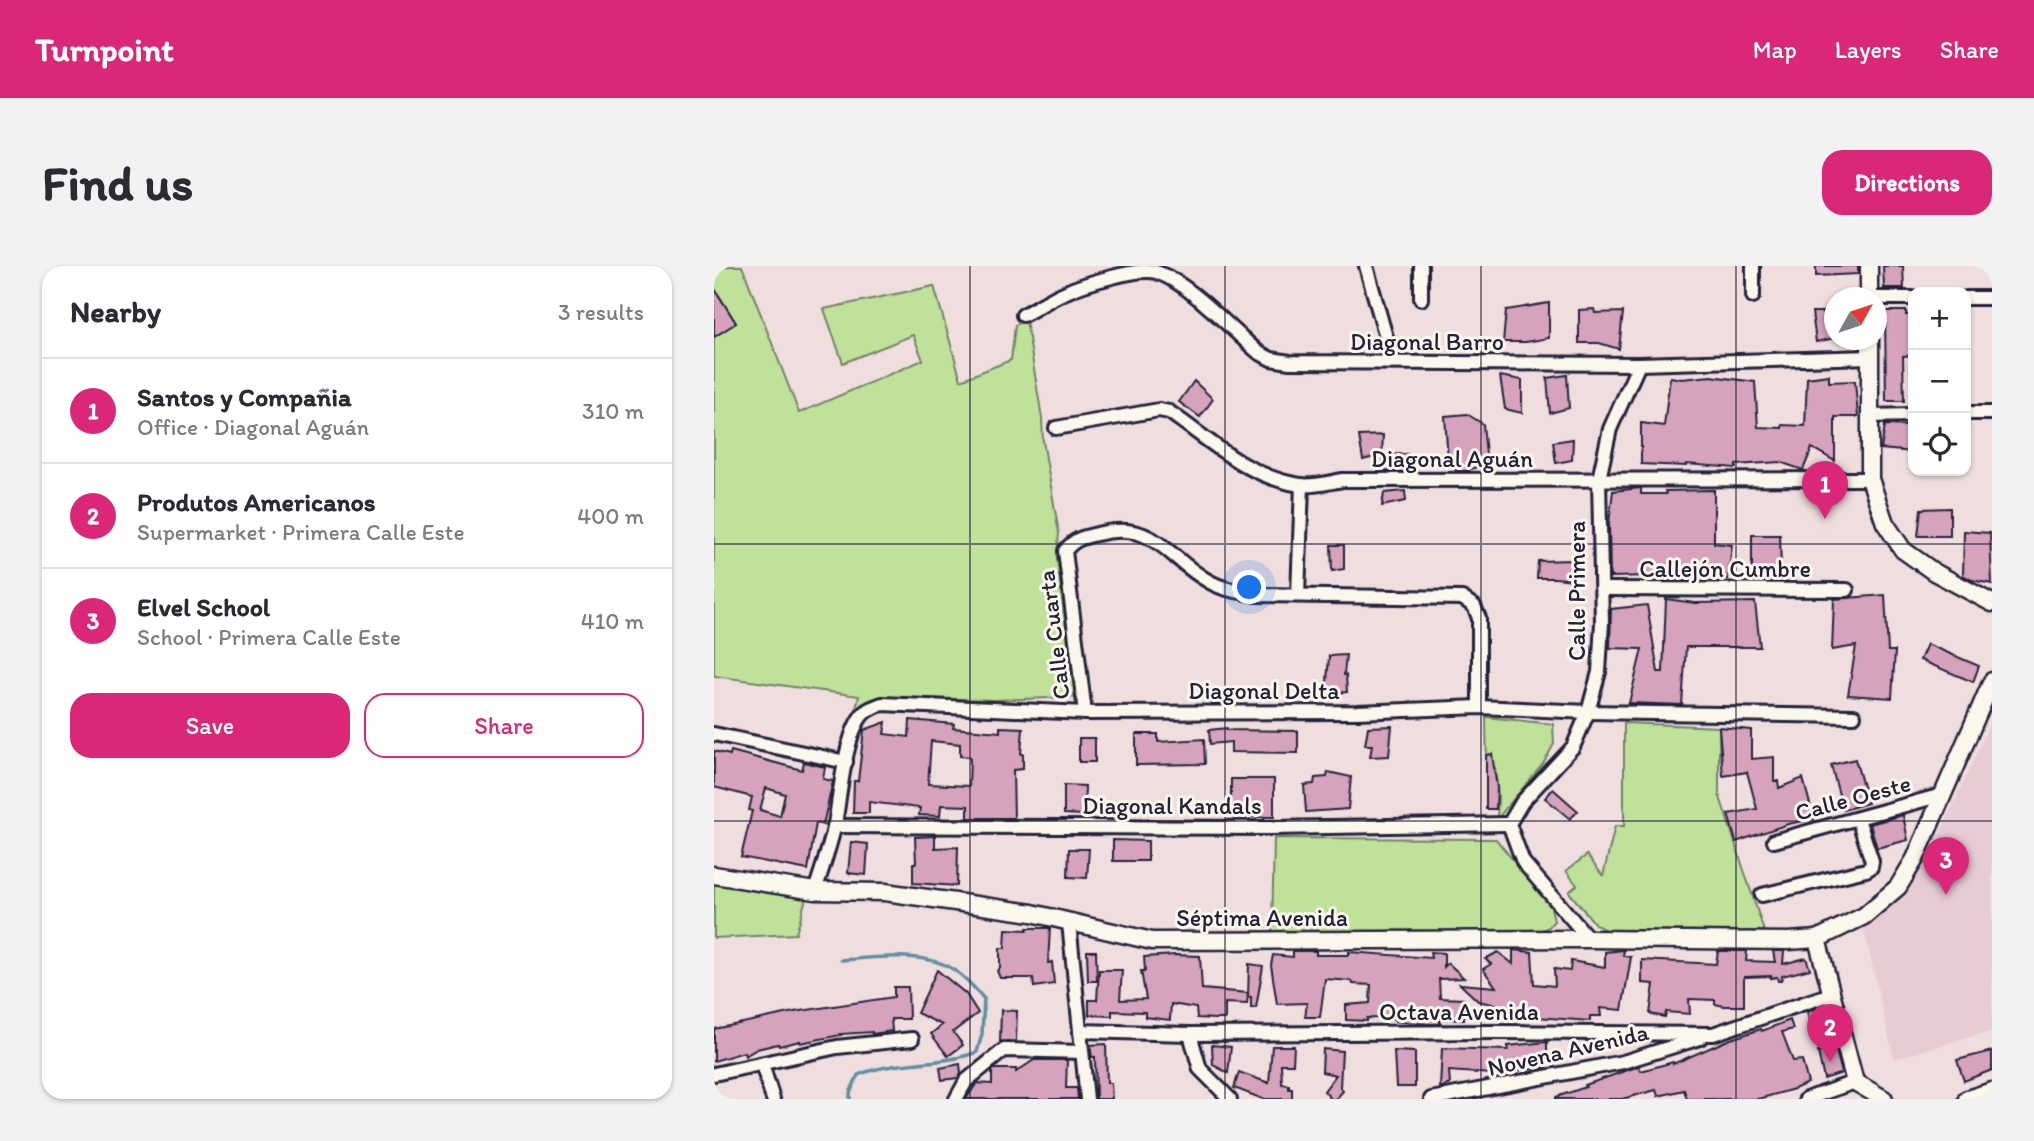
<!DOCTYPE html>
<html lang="en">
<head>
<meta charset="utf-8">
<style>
	body { margin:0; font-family:Itim,sans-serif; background:#f2f2f3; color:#2b2b33 }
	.controls { position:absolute; right:21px; top:21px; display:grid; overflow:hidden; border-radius:14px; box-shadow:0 2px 5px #0004 }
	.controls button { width:63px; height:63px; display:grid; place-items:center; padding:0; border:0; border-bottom:2px solid #e1e1e2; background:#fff; color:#2b2b33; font:35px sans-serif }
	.compass { position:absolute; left:1110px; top:21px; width:63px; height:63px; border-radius:50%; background:#fff; box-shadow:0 2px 5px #0004; rotate:50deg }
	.you { position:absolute; left:536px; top:322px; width:24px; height:24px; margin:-18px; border:5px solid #fff; border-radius:50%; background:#1a73e8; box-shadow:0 0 0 10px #1a73e833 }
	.badge { display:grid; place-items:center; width:46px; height:46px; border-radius:50%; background:#db2777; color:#fff; font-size:23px; font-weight:700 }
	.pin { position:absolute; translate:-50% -58px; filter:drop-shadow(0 2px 4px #0008) }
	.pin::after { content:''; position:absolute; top:37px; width:24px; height:21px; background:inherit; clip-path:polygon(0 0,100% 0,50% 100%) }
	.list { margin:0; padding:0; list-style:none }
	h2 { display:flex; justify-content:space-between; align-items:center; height:91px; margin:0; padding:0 28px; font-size:30px }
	h2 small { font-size:23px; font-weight:400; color:#7c7c81 }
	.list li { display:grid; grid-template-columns:46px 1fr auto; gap:21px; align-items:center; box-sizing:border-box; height:105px; padding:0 28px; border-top:2px solid #e1e1e2 }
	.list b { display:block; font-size:26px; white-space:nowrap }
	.list p { margin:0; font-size:23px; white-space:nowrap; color:#7c7c81 }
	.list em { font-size:23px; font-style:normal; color:#7c7c81 }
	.actions { display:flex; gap:14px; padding:21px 28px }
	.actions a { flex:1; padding:16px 0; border:2px solid #db2777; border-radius:21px; text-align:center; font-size:24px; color:#db2777 }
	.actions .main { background:#db2777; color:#fff }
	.icon { flex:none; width:38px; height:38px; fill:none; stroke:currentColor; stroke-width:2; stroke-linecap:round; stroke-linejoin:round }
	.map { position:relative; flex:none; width:1278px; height:833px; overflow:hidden; border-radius:21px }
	header { display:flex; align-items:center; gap:42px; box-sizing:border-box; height:98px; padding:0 35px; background:#db2777; color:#fff }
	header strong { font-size:33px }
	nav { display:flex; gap:38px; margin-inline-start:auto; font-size:24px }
	.intro { display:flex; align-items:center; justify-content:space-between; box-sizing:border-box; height:168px; padding:0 42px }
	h1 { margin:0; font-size:49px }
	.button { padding:18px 32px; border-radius:21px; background:#db2777; color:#fff; font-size:24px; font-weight:700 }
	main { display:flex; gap:42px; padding:0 42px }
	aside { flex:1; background:#fff; border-radius:21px; box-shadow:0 2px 5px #0004 }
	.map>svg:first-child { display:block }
	.built { fill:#e8ccd4 }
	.green { fill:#c0e199; stroke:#71826a; stroke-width:2 }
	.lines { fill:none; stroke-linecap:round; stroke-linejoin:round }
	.stream { stroke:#5f8fa0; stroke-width:3.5 }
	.building { fill:#d6a2bc; stroke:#22223b; stroke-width:2; fill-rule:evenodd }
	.minor-casing { stroke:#22223b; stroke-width:18 }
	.tertiary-casing { stroke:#22223b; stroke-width:21 }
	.minor { stroke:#fbf7ec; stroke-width:12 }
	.tertiary { stroke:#fbf7ec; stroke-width:16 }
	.grid { fill:none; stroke:#22223b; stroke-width:2; stroke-opacity:0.55 }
	.labels { text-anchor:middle; stroke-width:6; stroke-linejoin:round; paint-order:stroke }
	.street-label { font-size:24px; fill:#22223b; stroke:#fbf7ec }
</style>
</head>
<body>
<header>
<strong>Turnpoint</strong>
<nav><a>Map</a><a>Layers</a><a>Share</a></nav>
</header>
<div class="intro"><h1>Find us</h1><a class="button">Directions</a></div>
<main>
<aside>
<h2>Nearby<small>3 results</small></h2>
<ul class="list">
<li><span class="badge">1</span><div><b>Santos y Compañia</b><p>Office · Diagonal Aguán</p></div><em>310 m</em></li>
<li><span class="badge">2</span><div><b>Produtos Americanos</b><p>Supermarket · Primera Calle Este</p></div><em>400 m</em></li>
<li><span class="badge">3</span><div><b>Elvel School</b><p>School · Primera Calle Este</p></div><em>410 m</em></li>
</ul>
<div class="actions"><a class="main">Save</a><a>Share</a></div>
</aside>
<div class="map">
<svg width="1278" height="833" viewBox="0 0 1278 833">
	<rect width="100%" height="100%" fill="#f0dede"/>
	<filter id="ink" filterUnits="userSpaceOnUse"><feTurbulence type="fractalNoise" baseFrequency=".0143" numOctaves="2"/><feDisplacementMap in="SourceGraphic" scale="14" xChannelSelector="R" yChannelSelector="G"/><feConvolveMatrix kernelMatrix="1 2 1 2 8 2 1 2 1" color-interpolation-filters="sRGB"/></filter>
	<g filter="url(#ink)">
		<path class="built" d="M1278 452V765L1180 793 1150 664 1198 619 1221 579Z"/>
		<g class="green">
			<path d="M6 0H28L85 147 209 94 199 69 129 97 110 43 220 20 247 114 297 94 301 59 312 54 328 152 329 175 345 267 343 292 361 431 281 434 168 431 153 437 141 447 145 430 0 410V71L22 57 0 21V4Z"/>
			<path d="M772 451 839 458 840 478 829 498 783 553 784 529 781 502H773Z"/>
			<path d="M910 457 1005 461V528L1050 665H893L881 658 855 626 863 619 852 605 873 589 889 610 901 560H910Z"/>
			<path d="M560 572 782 573 837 641 840 655 835 661 823 666 558 665Z"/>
			<path d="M0 617 92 632 82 668 0 672Z"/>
		</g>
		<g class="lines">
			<path class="stream" d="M127 694C160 692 197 686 229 698 246 705 259 720 270 733L268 768 263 786C224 801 183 793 144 809L136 827V833"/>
		</g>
		<g class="building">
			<path d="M1102 0H1144V8L1102 10Z"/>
			<path d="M1169 0H1189L1190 22H1170Z"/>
			<path d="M0 22 22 57 0 71Z"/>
			<path d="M835 37V72L812 76H789L792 44Z"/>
			<path d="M880 43 881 47 909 46 905 83 885 77H865V44Z"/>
			<path d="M1171 45H1192V49H1199V89L1189 90 1190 135H1172Z"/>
			<path d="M1098 46H1121V72L1102 76Z"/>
			<path d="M853 109 855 142 836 147 833 112Z"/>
			<path d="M1115 109V116L1141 115 1144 151H1121V195L1098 182 1089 204 1066 196 1022 199V202L972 198V200L927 198V157L950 160 956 111 968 113 997 110 1041 116 1044 161 1068 162V159L1091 160 1093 112Z"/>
			<path d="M786 110 808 114V147L791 143Z"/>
			<path d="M480 115 499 133 486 151 465 136Z"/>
			<path d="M753 148 769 158 773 198 751 205H743L734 196 731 150Z"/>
			<path d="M1171 159 1199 160V186L1167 183Z"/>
			<path d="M669 169 668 189 649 194 645 170Z"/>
			<path d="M859 173 858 194 842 197 839 176Z"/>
			<path d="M694 188 697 205H672L668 189Z"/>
			<path d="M927 222V228H952L951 225 1000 224V277L1018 279 1014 313 982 308 981 315 938 314 937 310 896 311 895 257 899 225Z"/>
			<path d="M691 225 692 235 668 240 670 227Z"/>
			<path d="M1236 242V270H1204L1207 243Z"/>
			<path d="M1250 265 1276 267 1278 318 1258 314 1249 309Z"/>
			<path d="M1038 269H1066L1067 306H1038Z"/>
			<path d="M617 279H630V303L618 305Z"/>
			<path d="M859 294V314L841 312H823L824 295Z"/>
			<path d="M1171 329 1174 385H1181L1178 432 1134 429 1142 380 1118 384 1120 333Z"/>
			<path d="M952 333 981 337 1041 336 1046 381H972L968 439 915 437 928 383 896 382 897 343 933 339 944 406H949Z"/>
			<path d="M1213 378 1265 400 1259 416 1206 394Z"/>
			<path d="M632 389 630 409H632L633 426 612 428 615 390Z"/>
			<path d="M196 454 240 458 239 462 286 466V461L309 462 307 488H309V503L299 504 300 552H254V540L227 539 226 550 205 549 206 542 155 536V547H139L140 515H144L150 464 172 456 170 468 195 471ZM217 475 246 478V490L256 491 255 520 214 518Z"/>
			<path d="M678 460 675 490 656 491 658 479H651L654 461Z"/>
			<path d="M1005 461 1037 464V493L1060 491V515H1064L1065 522 1089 512 1100 553 1074 558 1022 576 1014 548 1043 543 1033 506 1009 510Z"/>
			<path d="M513 462V464L584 465V487L517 486V476L496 478 495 464Z"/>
			<path d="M422 468H444V476L490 473 491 498 422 499Z"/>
			<rect x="365" y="472" width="16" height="24"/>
			<path d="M0 485 16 489 17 485 88 504 90 496 111 501 109 513 119 515 109 559 102 557 94 604 27 591 38 545 35 544 38 531 0 521ZM52 522 71 528 66 550 46 544Z"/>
			<path d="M778 488 783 522 782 543H772V489Z"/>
			<path d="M1141 493 1154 537 1129 544 1117 499Z"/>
			<path d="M614 506 637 511 634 543 592 546 590 519 600 518 601 512 613 511Z"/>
			<rect x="517" y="513" width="43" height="38"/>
			<path d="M350 519 371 520 370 549 350 548Z"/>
			<path d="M839 523 864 545 856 553 831 532Z"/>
			<path d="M1189 549 1194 574 1163 582 1156 558Z"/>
			<path d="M221 570V582L244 581 243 620 199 617V597H202L201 571Z"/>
			<path d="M399 574 434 575V595H399Z"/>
			<path d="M137 576 154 578 152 609 134 607Z"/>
			<path d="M355 583H375L373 612 354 611Z"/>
			<path d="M313 662H336L334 697 338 696 340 718 320 721 319 712H286L283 705 286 702V682H291L292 663 313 664Z"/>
			<path d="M799 684 818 686 820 718 841 720 840 703 856 705 857 695 891 701V686L910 684 909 690 917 691 908 744 886 742 887 750H876V755L794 749V753L782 752 783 739 764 735 746 718 782 721 769 703 777 698 771 693 784 686 799 698Z"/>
			<path d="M373 685H382L383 715H374Z"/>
			<path d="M579 685H602V689H635V686L717 692 716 686 730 687V701L734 697 750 712 725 713 726 732 750 733V754L726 753V758H714L681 755V753L653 752V755L632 754V739L656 737 657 719 639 718 638 715 611 713 606 751H591L593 737 563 738 557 699 559 689 579 691Z"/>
			<path d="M1004 685H1033L1032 695 1061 696 1059 685H1070L1069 698 1092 692 1096 703 1068 710 1067 715H1064L1063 711 1057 712V710L1030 711V740H1010L1001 738V734L975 733 976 748 952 746 951 751 936 748 940 718 928 717V694L1002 698Z"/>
			<path d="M461 689 486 690 488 723 534 727 533 738 511 737V753H501L483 752 482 742 457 738 456 754 431 751V746L398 745V750L375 749V734H383L385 704H408L406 734 432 733 427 705H431L430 691Z"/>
			<path d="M535 698 549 700 542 742H537V731H534Z"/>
			<path d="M223 704 252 728 264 747 239 766 249 779 234 790 217 768 228 759 203 747Z"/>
			<path d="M180 721H194L195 753H177L178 765 158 768V766L126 768 127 769 86 777V775L65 780 64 778 43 783 31 790 30 786 0 795V763L80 746 180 731Z"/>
			<path d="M1109 740 1115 763 1098 767 1093 746Z"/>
			<path d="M287 744 303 745 302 776 286 775Z"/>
			<path d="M1076 754 1079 763 1068 766 1079 795 1088 794 1094 817 1080 823 1044 833H973L970 824 944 830 942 824 908 833H842V831L872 821 871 819 925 800 927 805 959 796V798L1014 774 1047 763 1048 765Z"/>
			<path d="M833 776V801L792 806V809L735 805 736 818 726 822 728 782 794 784V780Z"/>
			<path d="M392 778 393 817H397L398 833H382L381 791H378L376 779Z"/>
			<path d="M498 779 517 781 514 807 499 799Z"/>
			<path d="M558 780H580L579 798H567L568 818 575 819V823H578V833H549L520 822 525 806 555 817Z"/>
			<path d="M1121 781 1128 807 1110 813 1104 786Z"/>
			<path d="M609 783 628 785 626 821 629 825 622 833H617L610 825 622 809 608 806Z"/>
			<path d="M680 785 701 786V821H682Z"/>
			<path d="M1278 785V804L1250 815 1243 794Z"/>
			<path d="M320 794H353L352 822H363L364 833H252L263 817 278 818V805L280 803H302V806Z"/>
			<path d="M246 798 247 808 244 812 228 814 226 802Z"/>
		</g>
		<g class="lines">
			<defs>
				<g id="minor">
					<path d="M652 0 679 96"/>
					<path d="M1039 30V0"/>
					<path d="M1162 32H1199"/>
					<path d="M1252 32H1278"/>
					<path d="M707 33V0"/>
					<path d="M309 49C323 42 337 32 352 26 369 18 426 1 442 6 474 16 518 64 544 86L557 93 576 96 925 98 1156 91"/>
					<path d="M1252 147H1278"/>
					<path d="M1155 150 1199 149"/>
					<path d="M342 162 445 144 455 146C499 176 531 210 586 219 599 221 616 216 629 214L1156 213"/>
					<path d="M889 323 1133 324"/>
					<path d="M584 329 588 219"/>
					<path d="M371 447 351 285C360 273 369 271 383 268 441 253 452 292 496 316 510 324 527 326 542 329L748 332 760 340 765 352V441"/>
					<path d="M0 468 132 496"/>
					<path d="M120 560 556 562 795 558"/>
					<path d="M1060 575 1228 529"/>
					<path d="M101 625C108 603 116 580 121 558 126 530 131 468 149 448 154 442 161 441 168 438L371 447 643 446 765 441 874 446 1140 450"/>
					<path d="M1048 629 1152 604 1157 601 1158 595 1144 553"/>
					<path d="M355 657 373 833"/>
					<path d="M875 673 809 596 795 558 808 536 859 481 874 446 885 406 888 357 885 213 896 163 925 98"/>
					<path d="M366 765 476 768 782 766 999 768 1117 728"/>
					<path d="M476 768 486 803 516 833"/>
					<path d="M48 798 59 833"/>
					<path d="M0 808 123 781 198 773"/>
					<path d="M242 833 252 815 290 784 368 786"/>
					<path d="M717 833 909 796 986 772"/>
					<path d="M1092 833 1141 816"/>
				</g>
				<g id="tertiary">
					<path d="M1155 0V32"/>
					<path d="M1156 74V213L1171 257 1189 284 1220 306 1278 337"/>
					<path d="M0 609 101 625 171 626 318 647 438 675 875 673 1074 675 1103 673"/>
					<path d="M1170 833 1141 816 1103 673 1150 650 1184 621 1201 593 1278 415"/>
					<path d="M1253 833 1278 825"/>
				</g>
			</defs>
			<use href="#minor" class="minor-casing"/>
			<use href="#tertiary" class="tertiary-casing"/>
			<use href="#minor" class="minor"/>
			<use href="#tertiary" class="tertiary"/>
		</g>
	</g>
	<path class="grid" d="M256 0V833M511 0V833M767 0V833M1022 0V833M0 278H1278M0 555H1278"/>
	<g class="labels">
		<g class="street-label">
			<text x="713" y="84">Diagonal Barro</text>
			<text x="738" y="201">Diagonal Aguán</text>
			<text x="1011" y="311">Callejón Cumbre</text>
			<text transform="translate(863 325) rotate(-90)" y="8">Calle Primera</text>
			<text transform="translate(340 369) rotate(-97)" y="8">Calle Cuarta</text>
			<text x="550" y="433">Diagonal Delta</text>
			<text transform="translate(1139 532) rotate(-15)" y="8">Calle Oeste</text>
			<text x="458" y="548">Diagonal Kandals</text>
			<text x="548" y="660">Séptima Avenida</text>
			<text x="745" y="754">Octava Avenida</text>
			<text transform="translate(854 784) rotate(-13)" y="8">Novena Avenida</text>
		</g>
	</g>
</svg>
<div class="controls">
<button>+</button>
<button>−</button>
<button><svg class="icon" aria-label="locate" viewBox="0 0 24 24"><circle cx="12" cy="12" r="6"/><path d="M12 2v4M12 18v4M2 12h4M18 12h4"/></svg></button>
</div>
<svg class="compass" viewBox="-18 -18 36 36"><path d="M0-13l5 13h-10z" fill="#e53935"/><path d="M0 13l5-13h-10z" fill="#7c7c81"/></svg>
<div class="you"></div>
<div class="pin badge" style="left:1111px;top:253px">1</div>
<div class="pin badge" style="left:1116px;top:796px">2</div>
<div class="pin badge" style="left:1232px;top:629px">3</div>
</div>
</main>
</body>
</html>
